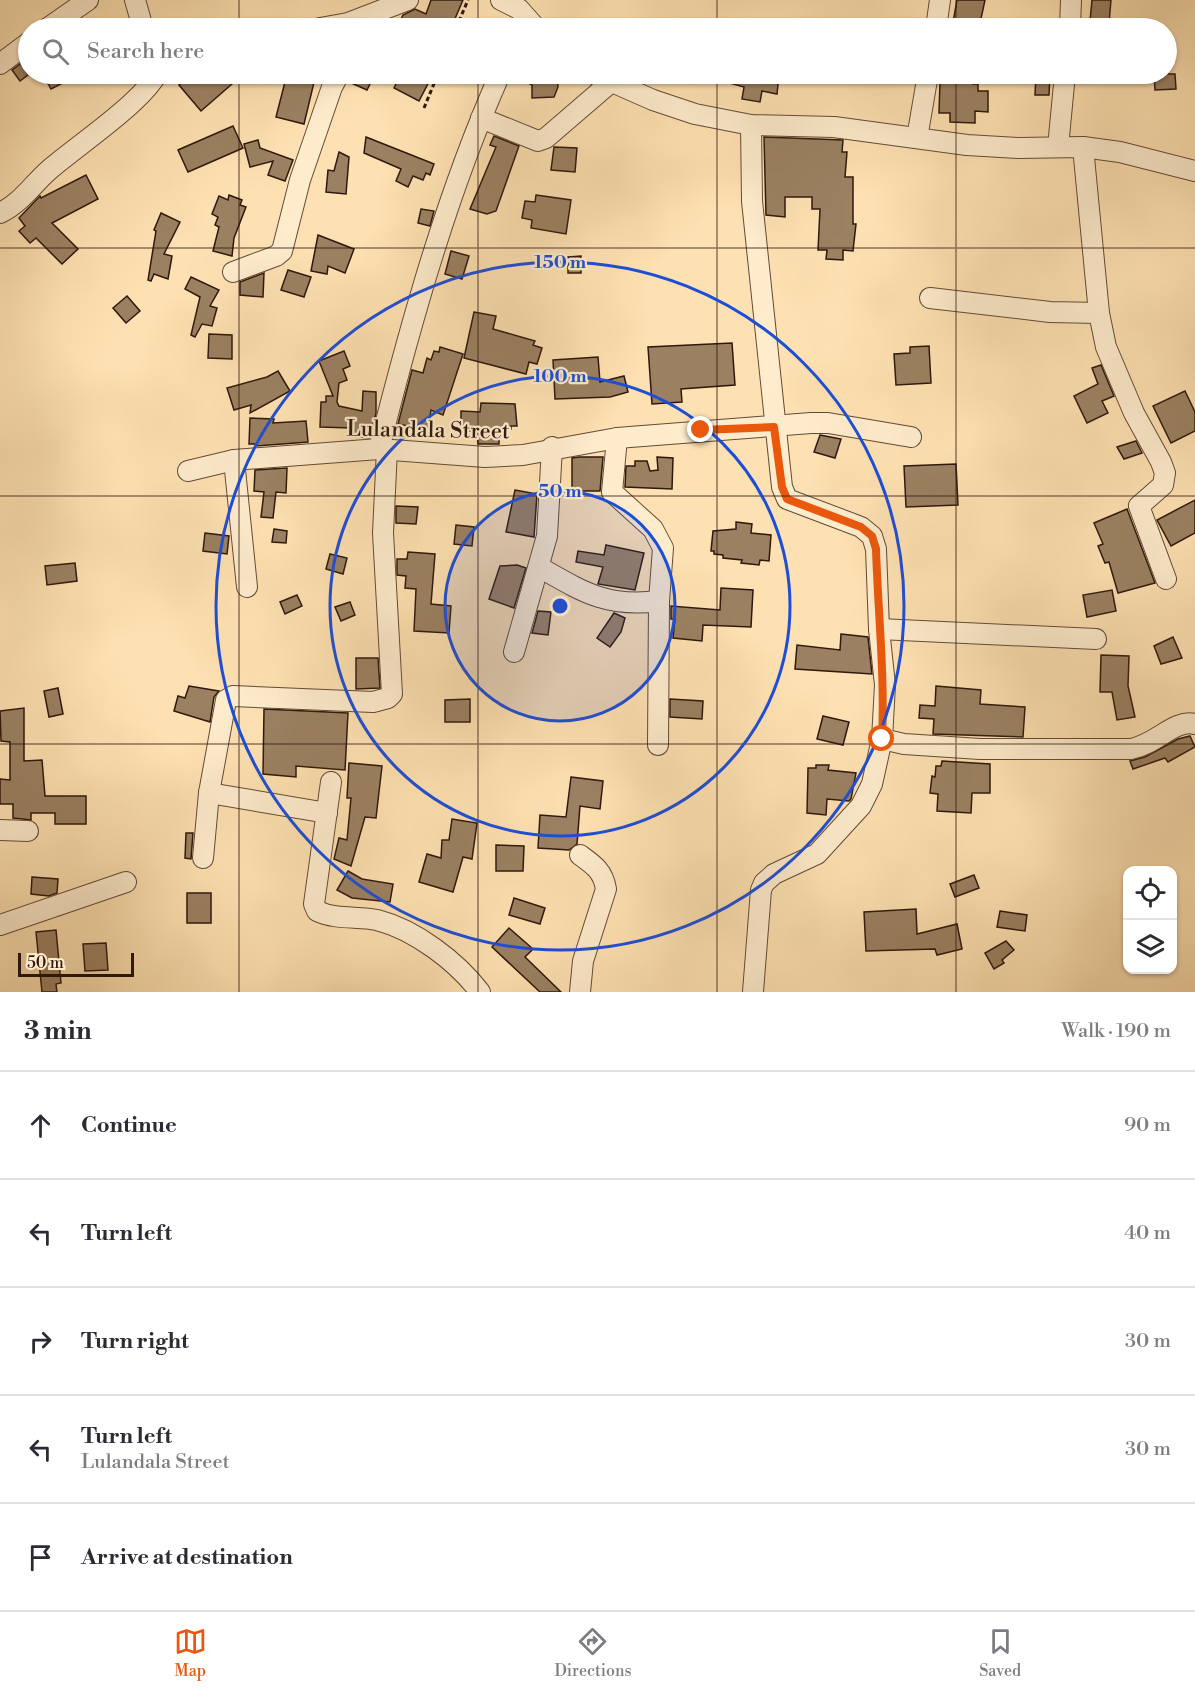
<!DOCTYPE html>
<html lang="en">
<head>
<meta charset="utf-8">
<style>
	body { margin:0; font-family:"Libre Bodoni",serif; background:#f2f2f3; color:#2b2b33 }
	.controls { position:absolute; right:18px; bottom:18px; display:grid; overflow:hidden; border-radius:12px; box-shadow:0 2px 4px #0004 }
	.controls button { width:54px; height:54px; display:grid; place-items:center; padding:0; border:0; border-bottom:2px solid #e1e1e2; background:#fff; color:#2b2b33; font:30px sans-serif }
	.scale { position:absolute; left:18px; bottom:15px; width:116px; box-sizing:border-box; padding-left:6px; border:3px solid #2f180c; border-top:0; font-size:16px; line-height:21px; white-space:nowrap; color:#2f180c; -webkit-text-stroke:4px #feeccd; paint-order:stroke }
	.stop { position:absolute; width:18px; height:18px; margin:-14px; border:4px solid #ea580c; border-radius:50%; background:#fff }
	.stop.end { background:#ea580c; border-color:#fff; box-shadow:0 2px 6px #0008 }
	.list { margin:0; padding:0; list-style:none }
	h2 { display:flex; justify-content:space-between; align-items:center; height:78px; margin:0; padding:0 24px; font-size:26px }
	h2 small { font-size:20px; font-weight:400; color:#7c7c81 }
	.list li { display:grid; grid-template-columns:39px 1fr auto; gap:18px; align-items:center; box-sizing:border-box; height:108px; padding:0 24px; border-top:2px solid #e1e1e2 }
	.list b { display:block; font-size:22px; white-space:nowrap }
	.list p { margin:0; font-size:20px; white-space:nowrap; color:#7c7c81 }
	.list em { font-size:20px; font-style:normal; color:#7c7c81 }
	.icon { flex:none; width:33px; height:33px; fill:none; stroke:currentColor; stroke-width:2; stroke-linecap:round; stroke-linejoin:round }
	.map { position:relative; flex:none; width:1195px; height:992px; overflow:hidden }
	.search { position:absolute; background:#fff; box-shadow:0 2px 4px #0004; left:18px; right:18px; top:18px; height:66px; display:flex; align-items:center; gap:15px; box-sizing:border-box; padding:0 21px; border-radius:33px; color:#7c7c81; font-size:22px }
	.sheet { height:618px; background:#fff }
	nav { display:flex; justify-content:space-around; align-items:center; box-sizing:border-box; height:84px; border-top:2px solid #e1e1e2; background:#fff; font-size:16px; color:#7c7c81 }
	nav a { display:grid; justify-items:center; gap:3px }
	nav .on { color:#ea580c }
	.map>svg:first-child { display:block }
	.building { fill:#9b8162; stroke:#2f180c; stroke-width:1.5 }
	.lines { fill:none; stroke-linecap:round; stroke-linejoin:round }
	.minor-casing { stroke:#634a36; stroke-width:22 }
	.path { stroke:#2f180c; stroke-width:3; stroke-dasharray:4.5 3; stroke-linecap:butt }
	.minor { stroke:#feeccd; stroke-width:20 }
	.route { stroke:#ea580c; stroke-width:8 }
	.grid { fill:none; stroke:#2f180c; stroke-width:1.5; stroke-opacity:0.55 }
	.ring { fill:none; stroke:#1d4ed8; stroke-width:3 }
	.labels { text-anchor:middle; stroke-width:4.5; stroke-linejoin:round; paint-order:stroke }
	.street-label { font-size:22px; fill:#2f180c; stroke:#feeccd }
	.centre { fill:#1d4ed8; stroke:#feeccd; stroke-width:3 }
	.ring-label { font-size:18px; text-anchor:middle; font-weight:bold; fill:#1d4ed8; stroke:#feeccd; stroke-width:4.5; stroke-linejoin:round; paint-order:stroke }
</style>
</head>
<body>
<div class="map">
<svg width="1195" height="992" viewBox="0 0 1195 992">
	<rect width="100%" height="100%" fill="#fee1b2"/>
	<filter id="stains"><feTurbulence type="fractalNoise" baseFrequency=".00333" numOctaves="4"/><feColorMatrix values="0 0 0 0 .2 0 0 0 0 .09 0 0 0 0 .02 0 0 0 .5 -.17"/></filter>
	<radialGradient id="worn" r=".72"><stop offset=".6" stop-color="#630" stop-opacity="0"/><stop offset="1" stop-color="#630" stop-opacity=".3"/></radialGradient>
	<g class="building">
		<path d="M431 0H463L451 28H397L403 15 415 9 426 14Z"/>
		<path d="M957 0H985L979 28H952Z"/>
		<path d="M1092 0H1111L1109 23 1090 21Z"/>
		<path d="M23 62 28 75 20 81 12 70Z"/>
		<path d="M53 74H80L51 89 45 78Z"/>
		<path d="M193 74H223L232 84 201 111 179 85Z"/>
		<path d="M287 74H316L304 124 276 117Z"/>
		<path d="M351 74H375L367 90 349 82Z"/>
		<path d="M401 74H433L419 101 394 88Z"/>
		<path d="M512 74H557L558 87 554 97 532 98V85Z"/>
		<path d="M708 74 779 75 777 94 762 91 760 102 742 99 744 87 708 77Z"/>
		<path d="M950 74H972L973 84H978V91H988V112L975 111V123L950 122V113H939L940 82 950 83Z"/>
		<path d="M1036 74H1050L1049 95H1035Z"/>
		<path d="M1154 74H1175L1176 89 1155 90Z"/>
		<path d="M233 126 243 148 188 172 178 150Z"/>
		<path d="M494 136 519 146 496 211 487 214 470 209 496 147 490 145Z"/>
		<path d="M366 137 434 164 430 175 426 173 423 180 413 176 408 187 396 181 401 169 364 153Z"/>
		<path d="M764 137 843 140 842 152H847L845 177H853V224H856L853 251 843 250V260L826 259 827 250H818L820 209H812V197H785V217L766 215Z"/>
		<path d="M258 140 260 148 293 160 285 181 268 175 273 161 250 167 244 144Z"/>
		<path d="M554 147 577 148 575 172 551 170Z"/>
		<path d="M339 152 349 157 346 194 326 192 328 170 334 171Z"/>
		<path d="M86 175 98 199 52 223 78 249 62 264 36 238 30 243 19 231 25 226 19 218 40 196 41 198Z"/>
		<path d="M229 195 242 200 240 205 246 207 234 238 232 256 213 251 219 227 215 225 218 217 212 214 219 196 228 200Z"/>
		<path d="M536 195 571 200 566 234 531 228 532 220 522 218 525 201 535 202Z"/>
		<path d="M421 209 434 211 430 226 418 223Z"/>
		<path d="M161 213 180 222 164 254 172 256 168 279 154 274 151 281 148 280 156 231 154 230Z"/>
		<path d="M318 235 354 249 345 273 328 266 327 274 311 271Z"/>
		<path d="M451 251 469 256 462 279 445 274Z"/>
		<path d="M581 256V273H568V257Z"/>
		<path d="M288 270 311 277 304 297 281 290Z"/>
		<path d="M264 273 263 297 240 295V282Z"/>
		<path d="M191 277 219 290 210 306 217 308 212 326 202 324 195 337 191 335 200 297 185 289Z"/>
		<path d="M127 296 140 311 126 323 113 308Z"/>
		<path d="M474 312 496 316 493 329 535 341 533 345 542 348 537 364 529 362 526 374 464 358Z"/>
		<path d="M209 334 232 335V359L208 358Z"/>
		<path d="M732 343 735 385 681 389 682 402 652 404 648 347Z"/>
		<path d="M929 346 931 383 896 385 894 354 910 353V347Z"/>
		<path d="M440 347 463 354 443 415 431 410 428 430 398 424 412 370 423 373 427 358 431 360 434 351 439 352Z"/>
		<path d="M344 351 350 366 343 369 347 380 339 383 337 402 339 406 362 411 363 391 376 392V413L370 438 350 436 352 428 320 427 321 402H326V396H333L319 361Z"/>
		<path d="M598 357 600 382 624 376 628 392 610 397 555 399 553 360Z"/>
		<path d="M1101 365 1114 396 1102 401 1108 413 1087 423 1074 396 1098 384 1092 368Z"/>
		<path d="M278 371 290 391 250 413 251 405 234 410 227 388 267 377Z"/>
		<path d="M1185 391 1195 412V431L1171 443 1153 406Z"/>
		<path d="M481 403 515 404 517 426H511V429H499V444H478L477 431H461V411L480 412Z"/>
		<path d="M250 418 274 419 273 423 306 421 308 442 256 446V444H249Z"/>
		<path d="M820 435 841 439 835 458 814 452Z"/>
		<path d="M1136 441 1142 453 1124 459 1117 447Z"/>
		<path d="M579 457H603L600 491H572V458Z"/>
		<path d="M657 457 673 458 672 489 625 487 626 466H635V461H647L650 471 658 470Z"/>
		<path d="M956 464 958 505 906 507 904 466Z"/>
		<path d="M287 468 286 493 276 492 273 518 261 517 264 492 254 491 255 470Z"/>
		<path d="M515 490 537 494 534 537 506 532Z"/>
		<path d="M1195 500V533L1171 546 1157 520Z"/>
		<path d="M396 506 418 507 416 524 396 523Z"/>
		<path d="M1127 509 1155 583 1118 593 1109 562 1105 563 1098 546 1103 544 1094 523Z"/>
		<path d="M736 522 752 524 751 533 771 535 769 561 760 560 759 565 741 563 742 560 723 558V555L714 554V551H711L713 531 736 529Z"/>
		<path d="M456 525 474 527 472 546 454 544Z"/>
		<path d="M274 529 287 531 286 543 272 542Z"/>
		<path d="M205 533 229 536 227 554 203 551Z"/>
		<path d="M606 545 644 553 635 590 598 584 603 567 576 562 578 551 604 555Z"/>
		<path d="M408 552 435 554 431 604 451 606 449 633 414 631 416 589 405 588 406 576 397 575V559H407Z"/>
		<path d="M330 554 347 558 343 574 326 569Z"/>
		<path d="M75 563 77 581 47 585 45 566Z"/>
		<path d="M517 565 526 568 514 608 489 599 500 566Z"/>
		<path d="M721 588 753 590 751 627 703 625 702 641 673 638 675 619H671V606L720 610Z"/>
		<path d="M1112 590 1116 611 1087 617 1083 595Z"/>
		<path d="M297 595 302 606 285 614 280 602Z"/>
		<path d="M350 602 355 615 341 621 335 607Z"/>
		<path d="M538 611 551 612 548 635 532 633Z"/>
		<path d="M614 613 625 618 621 632 610 647 597 638Z"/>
		<path d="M841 634 868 637 872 674 795 669 797 645 840 650Z"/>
		<path d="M1173 637 1182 658 1161 664 1154 646Z"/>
		<path d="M1101 655 1129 656 1128 686 1135 717 1117 720 1112 692H1100Z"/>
		<path d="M356 658H378L380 688 356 689Z"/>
		<path d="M189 686 219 691 214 697 210 722 174 711 178 696 185 698Z"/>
		<path d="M936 686 981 690 980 704 1025 707 1023 737 933 734 934 719 919 718 920 705 935 706Z"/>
		<path d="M58 688 63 714 49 717 44 691Z"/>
		<path d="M470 699V722H445V700Z"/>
		<path d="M670 699 703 701 702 719 670 717Z"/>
		<path d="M24 708V761L42 760 45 796H86V824H55V813H31V820L13 818V804H0V779L10 780V742L1 741 0 711Z"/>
		<path d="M264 709 348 713 345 770 296 766V777L263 774Z"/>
		<path d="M823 716 849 722 843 745 817 739Z"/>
		<path d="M1190 736 1195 747 1168 762 1165 758 1133 769 1130 761 1145 757 1178 739Z"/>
		<path d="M942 761 990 764V793H972L971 813 937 811 938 794 930 793 932 776 935 777 936 766H941Z"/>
		<path d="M349 763 382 766 376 818 365 817 351 866 334 859 339 838 347 840 351 798H347Z"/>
		<path d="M816 765H829L828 770 856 773 851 799 849 801 827 799 826 815 807 813 808 768H816Z"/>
		<path d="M571 777 603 781 600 809 580 806 577 844 569 850 538 848 540 815 566 817Z"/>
		<path d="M452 819 477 823 472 859 463 857 453 892 419 882 427 854 441 858 442 840H449Z"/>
		<path d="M186 833H193L191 859 185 858Z"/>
		<path d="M496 845 524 846 523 871H496Z"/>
		<path d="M348 871 362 879 393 884 390 902 352 898 337 890Z"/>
		<path d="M974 875 979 888 955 897 950 884Z"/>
		<path d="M32 877 58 879 57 893 49 896 31 894Z"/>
		<rect x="187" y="893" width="24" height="30"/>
		<path d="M514 898 545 908 540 924 509 915Z"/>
		<path d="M916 909 917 934 957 924 962 949 937 955 935 949 866 951 864 912Z"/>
		<path d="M1000 911 1027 915 1025 931 997 927Z"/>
		<path d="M509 928 533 949 525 957 561 992H540L492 947Z"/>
		<path d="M56 930 61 983 56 984 57 992H42L36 932Z"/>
		<path d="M1006 941 1014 950 1002 960 1004 963 994 969 985 953Z"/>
		<path d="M106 943 108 970 85 971 83 944Z"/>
	</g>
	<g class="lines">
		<defs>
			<g id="minor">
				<path d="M135 0 143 28"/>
				<path d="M501 0 519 9 536 28"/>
				<path d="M48 28 88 0"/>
				<path d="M320 28 348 23 408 0"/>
				<path d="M936 28 940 0"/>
				<path d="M1070 28 1071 0"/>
				<path d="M0 64 28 43"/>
				<path d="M594 74 653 100 695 114 751 125 834 127 967 145 1018 148 1083 147 1120 152 1195 171"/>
				<path d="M481 118 538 141 546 138 610 83"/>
				<path d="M751 125 752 201 782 487 787 499 861 527 872 536 876 549 879 629 885 685 882 739 872 784 861 806 817 854 774 874 764 883 761 890 753 992"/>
				<path d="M917 138 928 74"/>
				<path d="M1058 147 1065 74"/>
				<path d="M1083 147 1099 313 1106 347 1134 413 1161 462 1165 473 1163 485 1139 506 1166 579"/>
				<path d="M0 213C21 203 32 185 49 170 78 145 139 105 157 74"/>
				<path d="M233 272 276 256 282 251 300 180 332 87 339 74"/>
				<path d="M930 298 1050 312 1099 313"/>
				<path d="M617 438 612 492 653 529 663 548 659 601 658 745"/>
				<path d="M379 449C411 322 447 193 500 74"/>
				<path d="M234 460 247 587"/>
				<path d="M188 471 234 460 379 449 485 457 523 455 617 438 811 423H828L911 437"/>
				<path d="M539 567C583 592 607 608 659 601"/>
				<path d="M879 629 1096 639"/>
				<path d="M514 652 547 536 552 447"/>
				<path d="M882 739 904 744 980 749H1131C1157 744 1174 719 1195 724"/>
				<path d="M331 782 314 904 317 911C336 920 358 916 377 920 416 930 457 962 480 992"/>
				<path d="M209 793 327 813"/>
				<path d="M0 830 28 831"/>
				<path d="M580 855C594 865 603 871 606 889L583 961 580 992"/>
				<path d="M203 858 209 793 226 700 233 696 373 702 388 698 392 694 383 533 387 449"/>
				<path d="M0 925 126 882"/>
			</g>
		</defs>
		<use href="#minor" class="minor-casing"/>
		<g class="path">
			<path d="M456 28 468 0"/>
			<path d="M424 108 438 74"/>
		</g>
		<use href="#minor" class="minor"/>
	</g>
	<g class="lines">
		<path class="route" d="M701 430 774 427 782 487 787 499 861 527 872 536 876 549C878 612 885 675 882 739"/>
	</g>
	<path class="grid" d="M239 0V28M478 0V28M717 0V28M956 0V28M239 74V992M478 74V992M717 74V992M956 74V992M0 248H1195M0 496H1195M0 744H1195"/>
	<circle cx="560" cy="606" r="115" fill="#1d4ed8" fill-opacity=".12"/>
	<g class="ring">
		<circle cx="560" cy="606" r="115"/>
		<circle cx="560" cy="606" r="230"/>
		<circle cx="560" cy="606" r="344"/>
	</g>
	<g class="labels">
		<g class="street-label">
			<text transform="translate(428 429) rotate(1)" y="8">Lulandala Street</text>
		</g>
	</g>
	<circle cx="560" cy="606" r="9" class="centre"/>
	<g class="ring-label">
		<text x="560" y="268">150 m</text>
		<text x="560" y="382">100 m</text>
		<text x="560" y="497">50 m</text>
	</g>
	<rect width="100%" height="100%" filter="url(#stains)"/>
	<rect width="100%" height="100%" fill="url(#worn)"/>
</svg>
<div class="controls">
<button><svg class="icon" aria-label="locate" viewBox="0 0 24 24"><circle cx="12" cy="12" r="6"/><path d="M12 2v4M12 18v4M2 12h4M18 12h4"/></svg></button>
<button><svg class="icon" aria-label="layers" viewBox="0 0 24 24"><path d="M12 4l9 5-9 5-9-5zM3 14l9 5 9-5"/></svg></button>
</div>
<div class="scale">50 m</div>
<div class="stop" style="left:882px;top:739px"></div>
<div class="stop end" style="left:701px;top:430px"></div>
<div class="search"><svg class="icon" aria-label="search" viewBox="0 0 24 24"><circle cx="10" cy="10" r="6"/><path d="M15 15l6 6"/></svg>Search here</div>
</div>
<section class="sheet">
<h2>3 min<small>Walk · 190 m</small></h2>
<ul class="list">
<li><svg class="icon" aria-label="ahead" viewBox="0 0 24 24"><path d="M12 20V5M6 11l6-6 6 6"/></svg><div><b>Continue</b></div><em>90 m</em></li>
<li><svg class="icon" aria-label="left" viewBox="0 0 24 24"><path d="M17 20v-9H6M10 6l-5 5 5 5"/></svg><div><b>Turn left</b></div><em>40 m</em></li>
<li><svg class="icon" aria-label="right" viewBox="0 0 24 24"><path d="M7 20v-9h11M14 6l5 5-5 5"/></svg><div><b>Turn right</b></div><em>30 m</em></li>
<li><svg class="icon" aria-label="left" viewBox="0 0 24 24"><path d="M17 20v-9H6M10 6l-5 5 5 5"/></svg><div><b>Turn left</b><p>Lulandala Street</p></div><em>30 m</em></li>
<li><svg class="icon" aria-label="arrive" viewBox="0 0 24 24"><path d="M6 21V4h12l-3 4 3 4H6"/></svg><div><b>Arrive at destination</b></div></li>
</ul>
</section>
<nav>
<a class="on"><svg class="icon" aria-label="map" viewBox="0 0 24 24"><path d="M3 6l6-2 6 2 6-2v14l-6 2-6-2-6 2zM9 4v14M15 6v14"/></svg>Map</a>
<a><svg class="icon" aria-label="directions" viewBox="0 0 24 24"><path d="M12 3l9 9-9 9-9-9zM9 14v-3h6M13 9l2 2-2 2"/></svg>Directions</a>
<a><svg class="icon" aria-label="saved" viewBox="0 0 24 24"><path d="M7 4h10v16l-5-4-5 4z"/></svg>Saved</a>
</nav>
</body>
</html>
